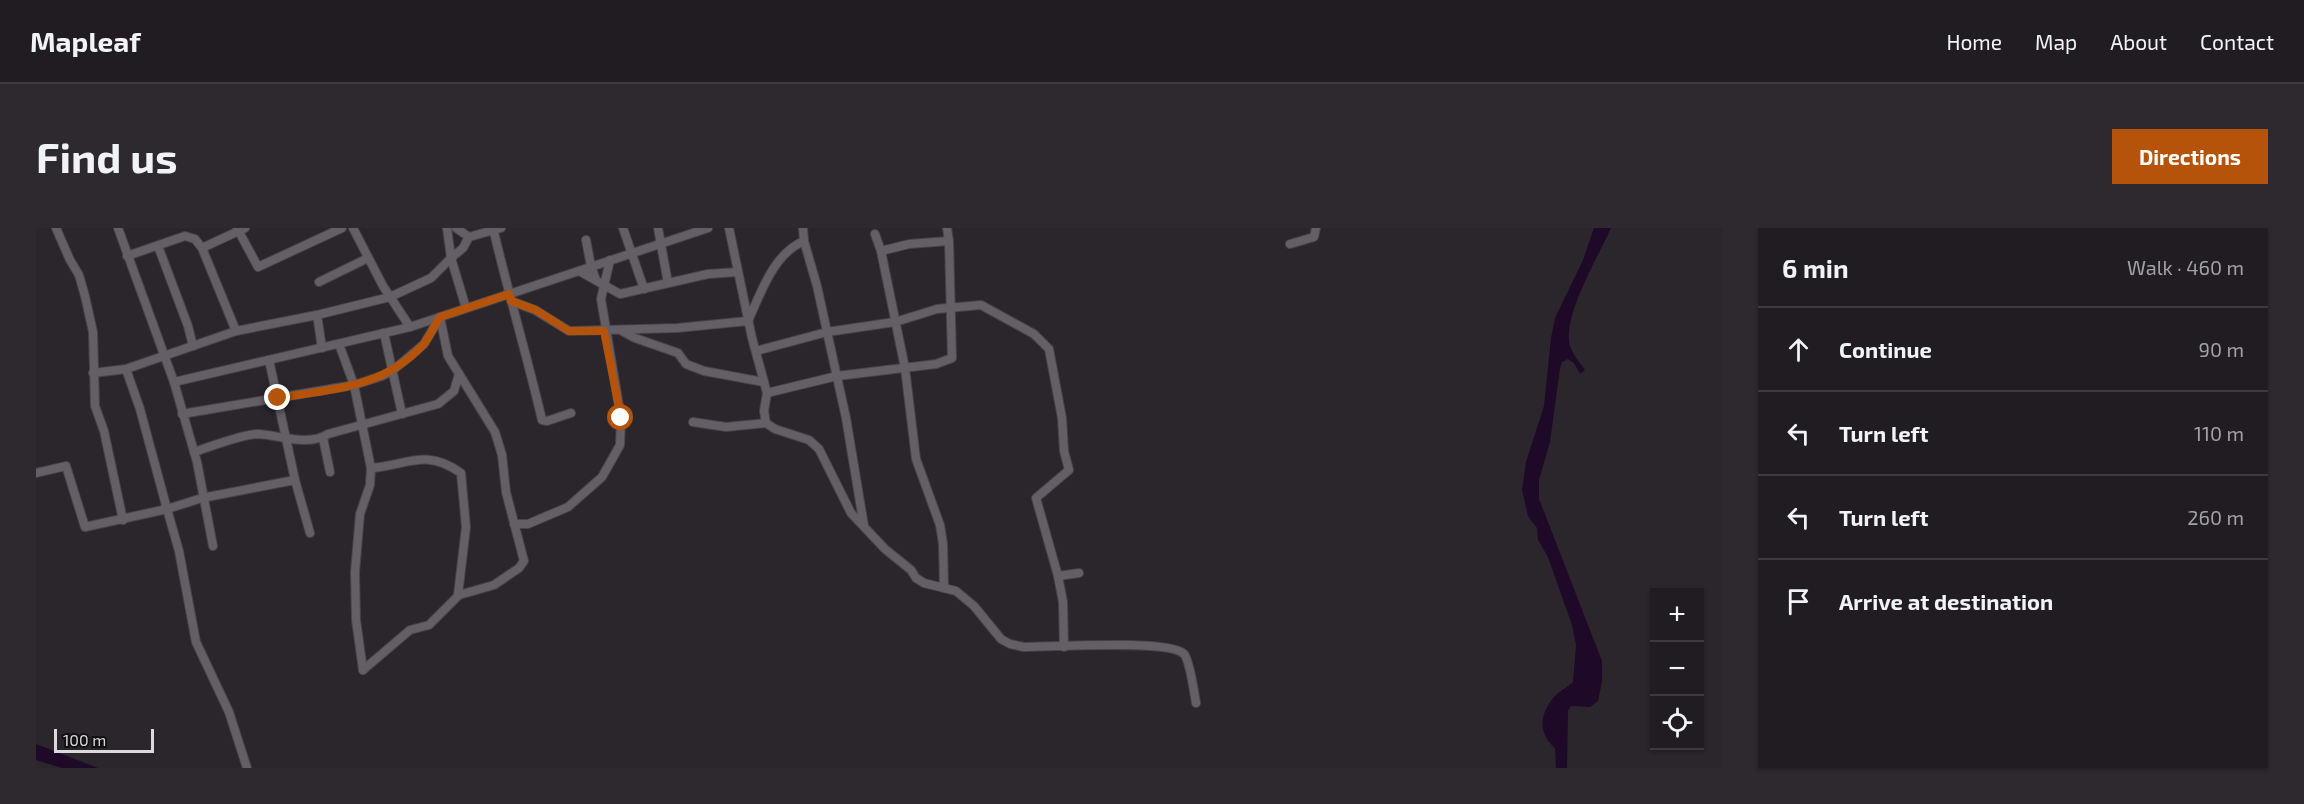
<!DOCTYPE html>
<html lang="en">
<head>
<meta charset="utf-8">
<style>
	body { margin:0; font-family:"Exo 2",sans-serif; background:#2d292e; color:#f1f3f6 }
	.controls { position:absolute; right:18px; bottom:18px; display:grid; overflow:hidden; border-radius:0px; box-shadow:0 2px 4px #0004 }
	.controls button { width:54px; height:54px; display:grid; place-items:center; padding:0; border:0; border-bottom:2px solid #3d3a3f; background:#201c21; color:#f1f3f6; font:30px sans-serif }
	.scale { position:absolute; left:18px; bottom:15px; width:100px; box-sizing:border-box; padding-left:6px; border:3px solid #dcd9dd; border-top:0; font-size:16px; line-height:21px; white-space:nowrap; color:#dcd9dd; -webkit-text-stroke:4px #121012; paint-order:stroke }
	.stop { position:absolute; width:18px; height:18px; margin:-14px; border:4px solid #b45309; border-radius:50%; background:#fff }
	.stop.end { background:#b45309; border-color:#fff; box-shadow:0 2px 6px #0008 }
	.list { margin:0; padding:0; list-style:none }
	h2 { display:flex; justify-content:space-between; align-items:center; height:78px; margin:0; padding:0 24px; font-size:26px }
	h2 small { font-size:20px; font-weight:400; color:#a2a1a5 }
	.list li { display:grid; grid-template-columns:39px 1fr auto; gap:18px; align-items:center; box-sizing:border-box; height:84px; padding:0 24px; border-top:2px solid #3d3a3f }
	.list b { display:block; font-size:22px; white-space:nowrap }
	.list em { font-size:20px; font-style:normal; color:#a2a1a5 }
	.icon { flex:none; width:33px; height:33px; fill:none; stroke:currentColor; stroke-width:2; stroke-linecap:round; stroke-linejoin:round }
	.map { position:relative; flex:none; width:1686px; height:540px; overflow:hidden; border-radius:0px }
	header { display:flex; align-items:center; gap:36px; box-sizing:border-box; height:84px; padding:0 30px; background:#201c21; border-bottom:2px solid #3d3a3f }
	header strong { font-size:28px }
	nav { display:flex; gap:33px; margin-inline-start:auto; font-size:21px }
	.intro { display:flex; align-items:center; justify-content:space-between; box-sizing:border-box; height:144px; padding:0 36px }
	h1 { margin:0; font-size:42px }
	.button { padding:15px 27px; border-radius:0px; background:#b45309; color:#fff; font-size:21px; font-weight:700 }
	main { display:flex; gap:36px; padding:0 36px }
	aside { flex:1; background:#201c21; border-radius:0px; box-shadow:0 2px 4px #0004 }
	.map>svg:first-child { display:block }
	.water { fill:#1f0928 }
	.lines { fill:none; stroke-linecap:round; stroke-linejoin:round }
	.minor-casing { stroke:#474448; stroke-width:10 }
	.minor { stroke:#645f66; stroke-width:8 }
	.route { stroke:#b45309; stroke-width:8 }
</style>
</head>
<body>
<header>
<strong>Mapleaf</strong>
<nav><a>Home</a><a>Map</a><a>About</a><a>Contact</a></nav>
</header>
<div class="intro"><h1>Find us</h1><a class="button">Directions</a></div>
<main>
<div class="map">
<svg width="1686" height="540" viewBox="0 0 1686 540">
	<rect width="100%" height="100%" fill="#2a262c"/>
	<g class="water">
		<path d="M1558 0H1575C1562 29 1530 82 1533 113 1534 123 1543 134 1549 142L1544 146 1538 135 1532 131 1526 134 1524 140 1514 214 1503 252V271L1566 433V454L1562 473 1554 479 1535 478 1532 483 1531 540H1520L1519 520C1502 505 1503 487 1518 469 1523 463 1531 460 1537 454L1540 417 1536 397 1512 329 1502 312 1501 300 1492 288 1486 262 1490 234 1508 178 1515 110 1519 90 1547 32Z"/>
		<path d="M0 516 62 540H26L0 532Z"/>
	</g>
	<g class="lines">
		<defs>
			<g id="minor">
				<path d="M20 0 34 32 43 47 49 68 57 104 59 178 68 203 87 292"/>
				<path d="M82 0 138 154 161 234 177 318"/>
				<path d="M201 0 222 39 306 0"/>
				<path d="M317 0 347 58 374 99"/>
				<path d="M411 0 415 30 430 80"/>
				<path d="M420 0 433 9"/>
				<path d="M457 0C472 64 491 128 506 192L511 193 535 185"/>
				<path d="M587 0 608 61"/>
				<path d="M622 0 632 55"/>
				<path d="M693 0 716 110 731 165 728 183 730 195 739 201 773 212 783 221 815 285 849 321 875 342 880 350 888 355 920 363 938 378 965 411 974 416 988 419C1015 419 1134 411 1148 426 1154 433 1158 464 1160 475"/>
				<path d="M767 0 768 13 781 58 810 190 828 298"/>
				<path d="M911 0 913 13"/>
				<path d="M839 6 845 23 869 140 880 231 904 297 907 316 908 360"/>
				<path d="M550 12 555 38 560 52"/>
				<path d="M1254 16 1278 9 1280 0"/>
				<path d="M122 18 152 98 157 118"/>
				<path d="M166 20 209 0"/>
				<path d="M91 28 149 8 159 11 166 20 200 103"/>
				<path d="M543 43 584 66 672 46 702 44"/>
				<path d="M283 54 332 30"/>
				<path d="M475 73 499 82 533 103 641 100 712 93C725 65 737 26 768 13"/>
				<path d="M281 87 286 120"/>
				<path d="M586 103 599 110 642 125 650 136 668 143 728 154"/>
				<path d="M348 105 366 186"/>
				<path d="M303 116 318 157 335 240 334 257 324 286 319 344 320 392 327 442"/>
				<path d="M720 123 791 104 859 94 901 81 945 77 998 106 1013 121 1026 190 1028 223 1033 242 1000 270 1022 348 1027 374 1028 419"/>
				<path d="M233 132 259 252 274 305"/>
				<path d="M57 145 90 141 200 103 281 87 354 69 395 50 415 30 427 20 433 9 465 0"/>
				<path d="M138 154 374 99 672 0"/>
				<path d="M731 165 801 148 900 136 916 130 913 13 873 16 845 23"/>
				<path d="M146 186 318 157 346 148 356 143 388 116 404 89 412 128 459 204 466 227 470 264 488 333 483 340 458 357 423 367 393 397 374 402 327 442"/>
				<path d="M657 194 690 199 730 195"/>
				<path d="M287 210 294 244"/>
				<path d="M158 224C174 219 207 206 222 206 244 207 272 219 292 206L402 176 418 163 423 146"/>
				<path d="M335 240C372 237 390 220 425 245L430 299 422 367"/>
				<path d="M0 245 30 238 49 299 131 281 104 181 90 141"/>
				<path d="M478 296H492L532 279 566 249 584 217 585 190 565 71 574 32"/>
				<path d="M1022 348 1043 345"/>
				<path d="M211 540 193 484 160 414 143 323 131 281 166 270 259 252"/>
			</g>
		</defs>
		<use href="#minor" class="minor-casing"/>
		<use href="#minor" class="minor"/>
	</g>
	<g class="lines">
		<path class="route" d="M242 170C297 161 347 160 387 117 394 109 398 98 404 89L473 66 475 73 500 82 533 103H568L585 190"/>
	</g>
</svg>
<div class="controls">
<button>+</button>
<button>−</button>
<button><svg class="icon" aria-label="locate" viewBox="0 0 24 24"><circle cx="12" cy="12" r="6"/><path d="M12 2v4M12 18v4M2 12h4M18 12h4"/></svg></button>
</div>
<div class="scale">100 m</div>
<div class="stop" style="left:585px;top:190px"></div>
<div class="stop end" style="left:242px;top:170px"></div>
</div>
<aside>
<h2>6 min<small>Walk · 460 m</small></h2>
<ul class="list">
<li><svg class="icon" aria-label="ahead" viewBox="0 0 24 24"><path d="M12 20V5M6 11l6-6 6 6"/></svg><div><b>Continue</b></div><em>90 m</em></li>
<li><svg class="icon" aria-label="left" viewBox="0 0 24 24"><path d="M17 20v-9H6M10 6l-5 5 5 5"/></svg><div><b>Turn left</b></div><em>110 m</em></li>
<li><svg class="icon" aria-label="left" viewBox="0 0 24 24"><path d="M17 20v-9H6M10 6l-5 5 5 5"/></svg><div><b>Turn left</b></div><em>260 m</em></li>
<li><svg class="icon" aria-label="arrive" viewBox="0 0 24 24"><path d="M6 21V4h12l-3 4 3 4H6"/></svg><div><b>Arrive at destination</b></div></li>
</ul>
</aside>
</main>
</body>
</html>
